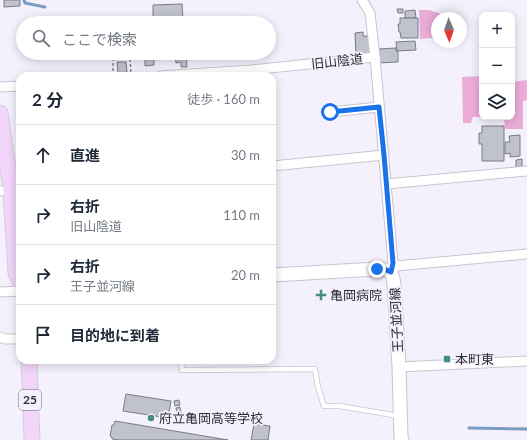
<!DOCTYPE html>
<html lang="ja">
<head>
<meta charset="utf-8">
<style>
	body { margin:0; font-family:Lato,"Noto Sans JP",sans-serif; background:#f2f2f3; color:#1f2937 }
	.controls { position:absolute; right:12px; top:12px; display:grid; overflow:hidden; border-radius:8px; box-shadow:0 2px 10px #0003 }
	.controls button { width:36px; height:36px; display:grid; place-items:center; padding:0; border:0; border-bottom:1px solid #e0e1e3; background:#fff; color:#1f2937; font:20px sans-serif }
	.compass { position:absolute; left:431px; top:12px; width:36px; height:36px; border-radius:50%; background:#fff; box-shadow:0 2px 10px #0003; rotate:178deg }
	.stop { position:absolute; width:12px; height:12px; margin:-9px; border:3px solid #1a73e8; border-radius:50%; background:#fff }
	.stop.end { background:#1a73e8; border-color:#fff; box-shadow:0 1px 4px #0008 }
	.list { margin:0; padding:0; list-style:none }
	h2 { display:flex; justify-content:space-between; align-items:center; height:52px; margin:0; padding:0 16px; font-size:17px }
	h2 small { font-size:13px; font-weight:400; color:#747a83 }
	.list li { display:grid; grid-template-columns:26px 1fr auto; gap:12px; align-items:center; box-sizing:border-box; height:60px; padding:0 16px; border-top:1px solid #e0e1e3 }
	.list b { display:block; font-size:15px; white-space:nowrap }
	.list p { margin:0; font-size:13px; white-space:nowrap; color:#747a83 }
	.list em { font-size:13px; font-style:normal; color:#747a83 }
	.icon { flex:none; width:22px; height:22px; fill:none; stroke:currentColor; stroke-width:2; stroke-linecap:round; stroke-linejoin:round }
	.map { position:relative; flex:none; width:527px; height:440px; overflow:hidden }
	.search { position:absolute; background:#fff; box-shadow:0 2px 10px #0003; left:16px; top:16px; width:260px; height:44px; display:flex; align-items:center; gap:10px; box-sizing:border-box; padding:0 14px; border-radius:22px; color:#747a83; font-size:15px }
	.panel { position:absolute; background:#fff; box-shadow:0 2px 10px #0003; left:16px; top:72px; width:260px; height:292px; border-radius:12px }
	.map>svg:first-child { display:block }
	.green { fill:#ebadd8 }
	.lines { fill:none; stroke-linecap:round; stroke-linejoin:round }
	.stream { stroke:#7c9bc1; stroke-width:3 }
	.building { fill:#c0c3ce; stroke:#797c86 }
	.lane-casing { stroke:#c7c5d0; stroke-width:6 }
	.street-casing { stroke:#c7c5d0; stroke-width:11 }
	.secondary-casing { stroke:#c7c5d0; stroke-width:15 }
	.primary-casing { stroke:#d1d1d2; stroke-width:17 }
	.path { stroke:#88868f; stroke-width:1.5; stroke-dasharray:3 2; stroke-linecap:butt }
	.lane { stroke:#fff; stroke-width:4.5 }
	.street { stroke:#fff; stroke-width:9 }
	.secondary { stroke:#fff; stroke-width:13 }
	.primary { stroke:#f1d5fb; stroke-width:15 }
	.route { stroke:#1a73e8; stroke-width:5 }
	.poi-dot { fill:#458c87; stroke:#f4f1fd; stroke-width:1.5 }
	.labels { text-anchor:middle; stroke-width:3.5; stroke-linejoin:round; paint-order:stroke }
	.shield { fill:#f4f1fd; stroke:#6a6870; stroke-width:1 }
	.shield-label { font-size:12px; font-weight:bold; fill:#2f2e33 }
	.street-label { font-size:13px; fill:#2f2e33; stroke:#f4f1fd }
	.poi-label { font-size:13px; fill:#2f2e33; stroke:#f4f1fd; text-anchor:start }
</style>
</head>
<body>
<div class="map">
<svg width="527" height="440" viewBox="0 0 527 440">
	<rect width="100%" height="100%" fill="#f4f1fd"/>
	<g class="green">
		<path d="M419 10H429L453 18H437V40L431 38 420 39Z"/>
		<path d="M482 76V117H473L471 123H463L462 77Z"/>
		<path d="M527 80V100L523 101V129H505L504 117H512V82Z"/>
	</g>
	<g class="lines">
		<g class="stream">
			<path d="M24 0 25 3 45 7"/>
			<path d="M469 428 527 429"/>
		</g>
	</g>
	<g class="building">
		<path d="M4 0H20V6L4 7Z"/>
		<path d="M182 4 183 20 179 21V23H156V21H153V5Z"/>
		<path d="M397 9H403V13H398Z"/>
		<path d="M415 10 416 18H405V11Z"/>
		<path d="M400 18H418V38H401L400 32H399L398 24H400Z"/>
		<path d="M363 32V36H369L370 55H356L355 33Z"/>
		<path d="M415 41 416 50 397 51 396 42Z"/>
		<path d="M396 48V51H398V62L379 63 378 49Z"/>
		<path d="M145 53H154V65L145 66Z"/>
		<path d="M175 53H186L187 67H181V62L176 63Z"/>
		<path d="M117 62H126L127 72 118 73Z"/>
		<path d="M482 126H504V161H482V144H479V133H482Z"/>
		<path d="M520 135V156L510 157V153L505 154V142H510L509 136Z"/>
		<path d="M522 159V167H516V160Z"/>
		<path d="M126 394 171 401 168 418 123 411Z"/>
		<path d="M179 400 180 405 175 406 174 401Z"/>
		<path d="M180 407 181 413H177L176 408Z"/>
		<path d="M115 421 228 440H119L112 439V437L110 436 112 425H114Z"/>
		<path d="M254 424 270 426 268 440H251Z"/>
	</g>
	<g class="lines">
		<defs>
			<path id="lane" d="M181 360 182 370 315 369 318 387 324 406H339L399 416"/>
			<g id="street">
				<path d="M362 0 370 13 375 57 393 263 391 272"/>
				<path d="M160 76 251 70 375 57"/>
				<path d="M0 87 20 86"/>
				<path d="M330 112 379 107"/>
				<path d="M272 166 384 155"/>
				<path d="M386 184 527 171"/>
				<path d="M0 191 20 190"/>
				<path d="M391 272 396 266 527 254"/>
				<path d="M0 292 20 291"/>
				<path d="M0 337 5 339H20"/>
				<path d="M399 367 527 361"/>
			</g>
			<path id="secondary" d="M272 275 377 269C390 269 393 272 394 285L399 367 401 437 402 440"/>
			<g id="primary">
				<path d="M0 113 11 191 16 273 20 282"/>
				<path d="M29 360 32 440"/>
			</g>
		</defs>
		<use href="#lane" class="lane-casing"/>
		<use href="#street" class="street-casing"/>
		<use href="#secondary" class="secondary-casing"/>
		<use href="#primary" class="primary-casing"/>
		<path class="path" d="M113 76V56H130L131 76"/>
		<use href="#lane" class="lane"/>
		<use href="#street" class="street"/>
		<use href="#secondary" class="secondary"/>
		<use href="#primary" class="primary"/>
	</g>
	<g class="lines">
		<path class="route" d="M330 112 379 107 384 155 393 263 391 272 384 269H377"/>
	</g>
	<g class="poi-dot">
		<path d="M319 289h4v4h4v4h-4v4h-4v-4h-4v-4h4z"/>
		<rect x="443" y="355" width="8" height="8" rx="2"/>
		<circle cx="151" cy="418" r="4"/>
	</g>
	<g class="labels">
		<rect class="shield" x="19" y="390" width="22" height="20" rx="3"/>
		<g class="shield-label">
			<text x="30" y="404">25</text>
		</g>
		<g class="street-label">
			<text transform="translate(337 61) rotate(-6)" y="5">旧山陰道</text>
			<text transform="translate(396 320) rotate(-93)" y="5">王子並河線</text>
		</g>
		<g class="poi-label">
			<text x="330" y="300">亀岡病院</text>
			<text x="455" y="364">本町東</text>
			<text x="159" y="423">府立亀岡高等学校</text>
		</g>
	</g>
</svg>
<div class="controls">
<button>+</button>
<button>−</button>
<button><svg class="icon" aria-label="layers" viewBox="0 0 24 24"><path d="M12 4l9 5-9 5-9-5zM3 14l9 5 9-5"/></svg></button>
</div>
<svg class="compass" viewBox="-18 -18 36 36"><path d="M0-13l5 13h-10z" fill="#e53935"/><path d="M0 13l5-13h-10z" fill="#747a83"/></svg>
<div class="stop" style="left:330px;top:112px"></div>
<div class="stop end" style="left:377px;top:269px"></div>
<div class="search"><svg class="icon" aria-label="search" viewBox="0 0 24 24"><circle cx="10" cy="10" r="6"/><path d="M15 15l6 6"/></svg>ここで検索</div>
<section class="panel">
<h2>2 分<small>徒歩 · 160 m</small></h2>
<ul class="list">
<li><svg class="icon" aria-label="ahead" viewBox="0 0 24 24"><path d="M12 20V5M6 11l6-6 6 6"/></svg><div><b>直進</b></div><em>30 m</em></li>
<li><svg class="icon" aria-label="right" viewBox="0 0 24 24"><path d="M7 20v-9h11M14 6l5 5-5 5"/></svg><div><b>右折</b><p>旧山陰道</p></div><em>110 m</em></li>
<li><svg class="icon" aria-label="right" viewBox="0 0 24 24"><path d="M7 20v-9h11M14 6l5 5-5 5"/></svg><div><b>右折</b><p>王子並河線</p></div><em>20 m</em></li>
<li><svg class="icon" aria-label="arrive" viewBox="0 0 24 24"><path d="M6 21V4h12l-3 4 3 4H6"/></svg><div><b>目的地に到着</b></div></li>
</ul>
</section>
</div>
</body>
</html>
